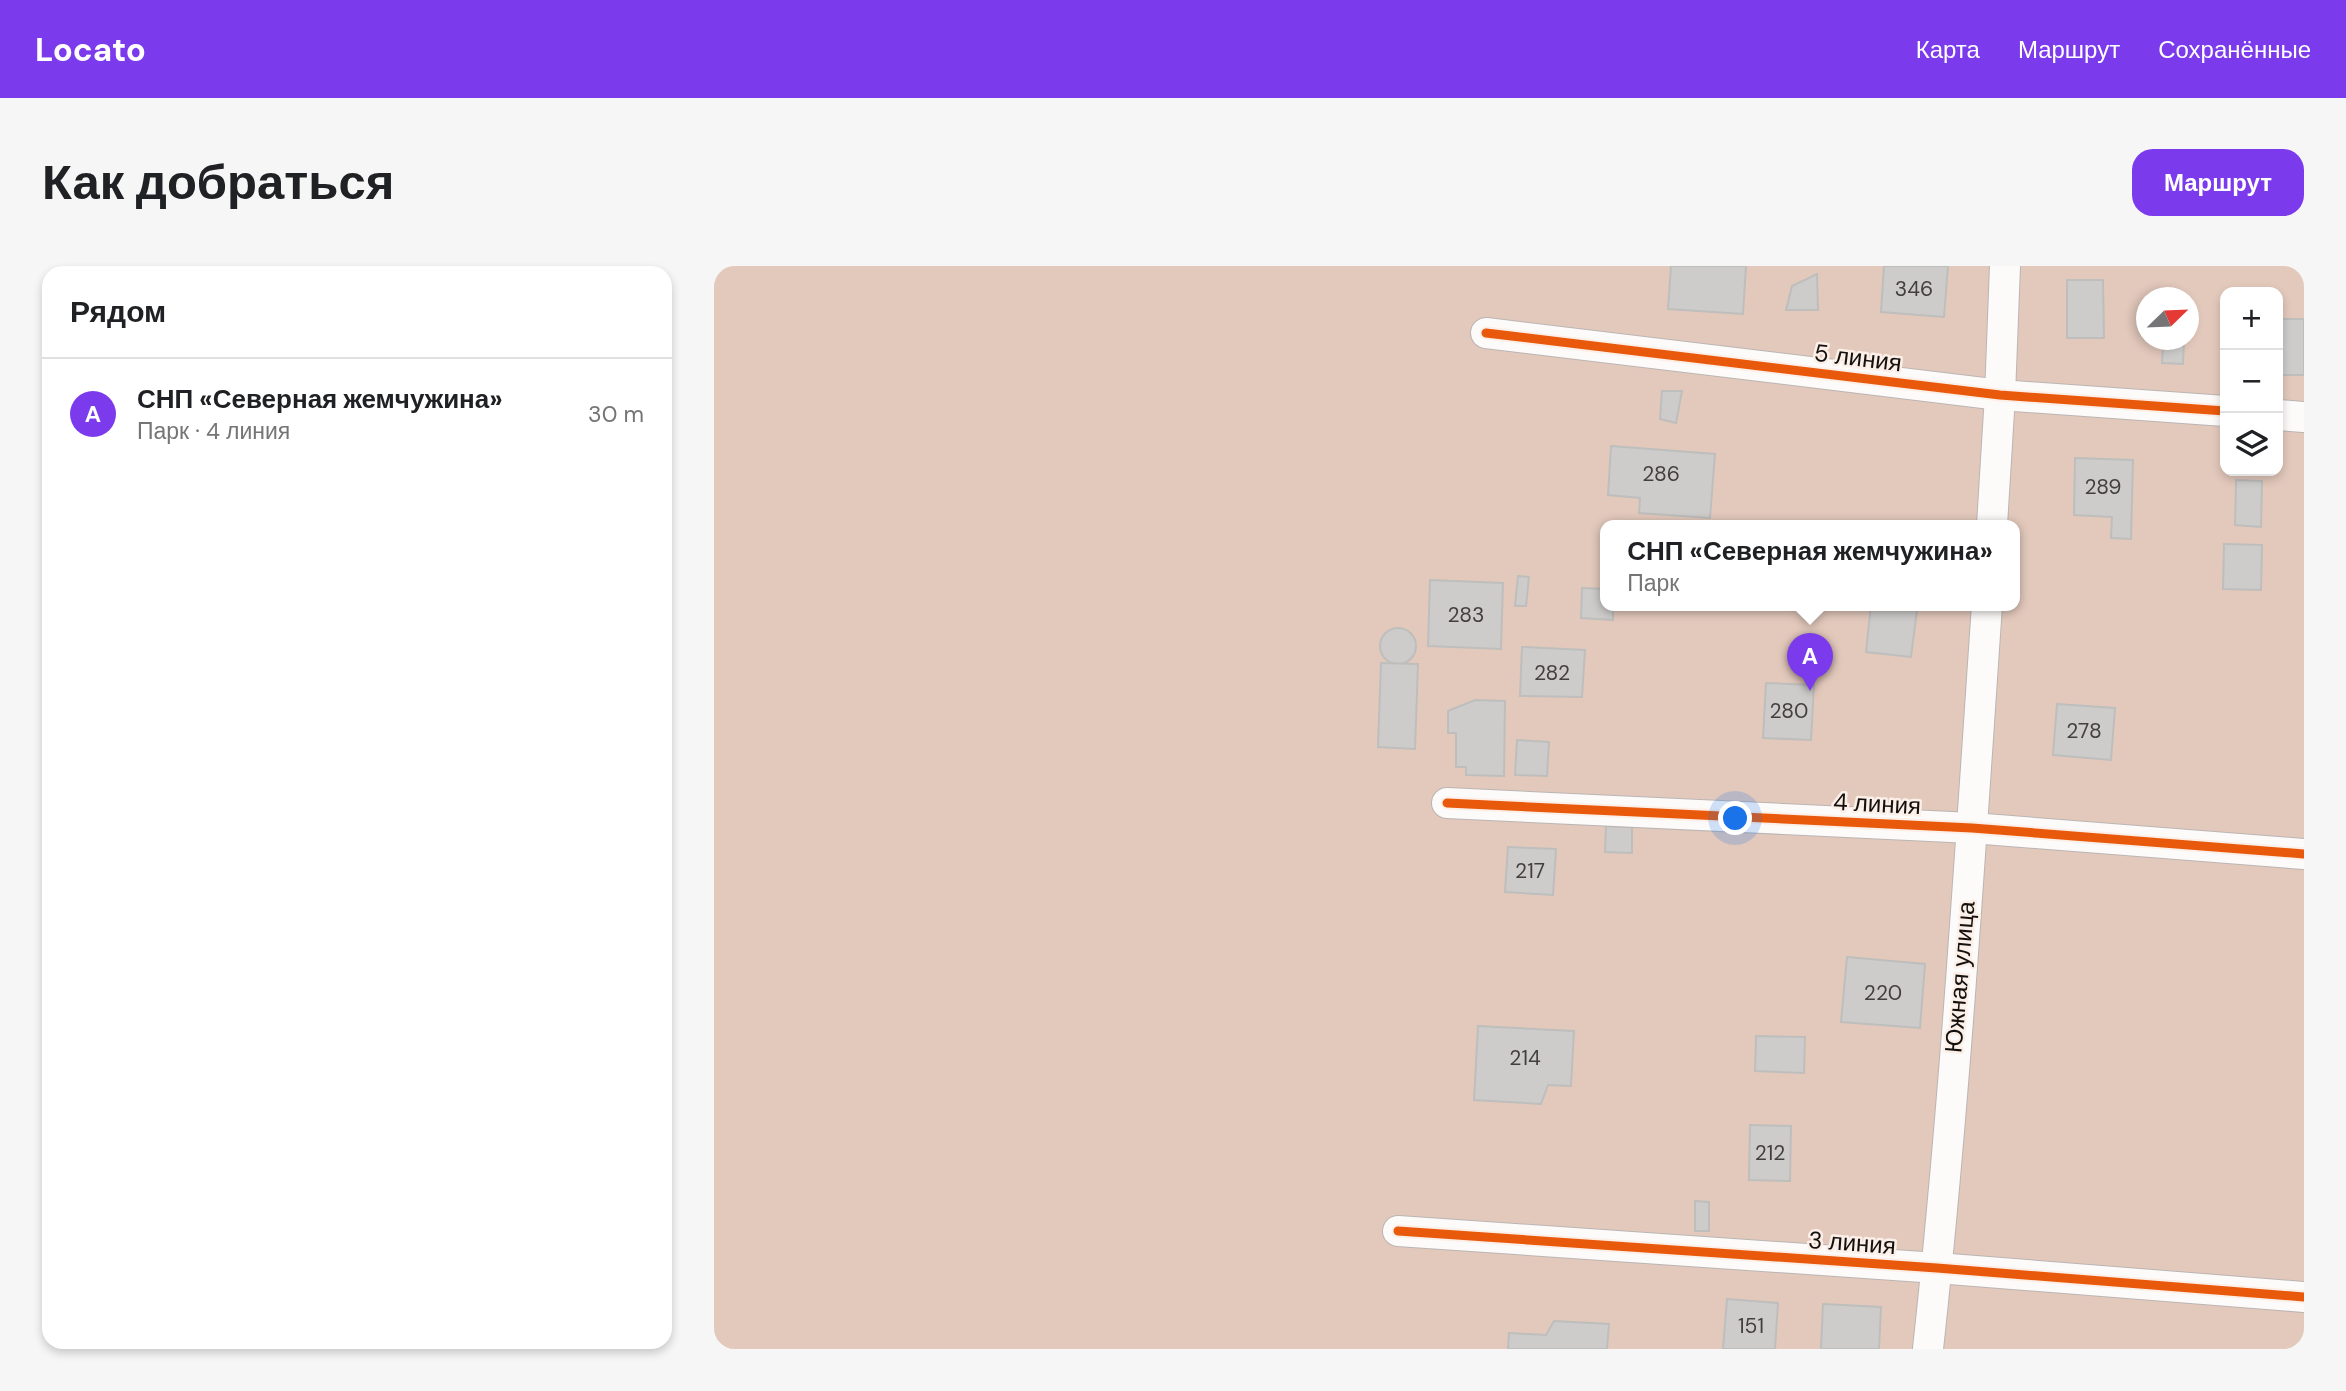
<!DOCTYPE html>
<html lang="ru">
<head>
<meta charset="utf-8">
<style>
	body { margin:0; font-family:"DM Sans",sans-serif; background:#f6f6f6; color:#202124 }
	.controls { position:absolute; right:21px; top:21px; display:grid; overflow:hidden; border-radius:14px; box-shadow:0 4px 10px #0003 }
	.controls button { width:63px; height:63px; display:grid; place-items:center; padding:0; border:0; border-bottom:2px solid #e0e0e0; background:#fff; color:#202124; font:35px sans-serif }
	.compass { position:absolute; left:1422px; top:21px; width:63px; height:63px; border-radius:50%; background:#fff; box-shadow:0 4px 10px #0003; rotate:67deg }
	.you { position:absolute; left:1022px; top:553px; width:24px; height:24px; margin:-18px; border:5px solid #fff; border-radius:50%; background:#1a73e8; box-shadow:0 0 0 10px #1a73e833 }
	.badge { display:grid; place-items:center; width:46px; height:46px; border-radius:50%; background:#7c3aed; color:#fff; font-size:23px; font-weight:700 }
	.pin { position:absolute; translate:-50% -58px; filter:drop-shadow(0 2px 4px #0008) }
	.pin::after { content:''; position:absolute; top:37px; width:24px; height:21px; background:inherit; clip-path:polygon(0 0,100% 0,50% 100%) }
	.popup { position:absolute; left:886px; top:254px; width:420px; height:91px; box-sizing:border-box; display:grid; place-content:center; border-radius:14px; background:#fff; filter:drop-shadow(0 2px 5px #0005); font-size:23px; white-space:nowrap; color:#757577 }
	.popup b { font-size:26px; color:#202124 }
	.popup::after { content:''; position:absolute; left:50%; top:100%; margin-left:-14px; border:14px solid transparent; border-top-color:#fff }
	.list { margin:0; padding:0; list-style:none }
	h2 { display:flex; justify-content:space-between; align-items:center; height:91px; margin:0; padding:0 28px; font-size:30px }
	h2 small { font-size:23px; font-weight:400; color:#757577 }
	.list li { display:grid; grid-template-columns:46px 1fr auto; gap:21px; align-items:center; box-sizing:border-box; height:112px; padding:0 28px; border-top:2px solid #e0e0e0 }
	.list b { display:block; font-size:26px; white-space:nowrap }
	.list p { margin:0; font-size:23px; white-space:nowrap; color:#757577 }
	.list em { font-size:23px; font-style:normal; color:#757577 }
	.icon { flex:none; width:38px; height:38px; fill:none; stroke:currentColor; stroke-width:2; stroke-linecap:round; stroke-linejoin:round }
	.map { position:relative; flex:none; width:1590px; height:1083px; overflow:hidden; border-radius:21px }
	header { display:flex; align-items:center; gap:42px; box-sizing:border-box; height:98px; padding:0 35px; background:#7c3aed; color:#fff }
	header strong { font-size:33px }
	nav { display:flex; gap:38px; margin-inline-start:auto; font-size:24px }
	.intro { display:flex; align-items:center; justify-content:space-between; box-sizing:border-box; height:168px; padding:0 42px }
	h1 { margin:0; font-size:49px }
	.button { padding:18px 32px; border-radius:21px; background:#7c3aed; color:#fff; font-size:24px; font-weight:700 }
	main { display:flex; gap:42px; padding:0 42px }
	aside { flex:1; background:#fff; border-radius:21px; box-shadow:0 4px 10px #0003 }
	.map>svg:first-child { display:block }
	.green { fill:#e3c9bc; fill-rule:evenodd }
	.building { fill:#cdcccb; stroke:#bebebc; stroke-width:2 }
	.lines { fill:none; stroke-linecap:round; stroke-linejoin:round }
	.street-casing { stroke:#bbb5b3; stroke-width:32 }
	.street { stroke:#fcfbfa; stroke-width:30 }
	.cycleway-casing { stroke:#fcefe8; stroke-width:13 }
	.cycleway { stroke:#e8590c; stroke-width:9 }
	.labels { text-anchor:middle; stroke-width:5; stroke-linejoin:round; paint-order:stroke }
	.number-label { font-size:21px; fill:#423f3d }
	.street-label { font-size:24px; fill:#14100e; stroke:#fcefe8 }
</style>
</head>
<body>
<header>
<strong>Locato</strong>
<nav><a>Карта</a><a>Маршрут</a><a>Сохранённые</a></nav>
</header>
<div class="intro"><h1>Как добраться</h1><a class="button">Маршрут</a></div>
<main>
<aside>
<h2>Рядом<small></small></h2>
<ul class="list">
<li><span class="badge">A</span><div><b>СНП «Северная жемчужина»</b><p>Парк · 4 линия</p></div><em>30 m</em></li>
</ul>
</aside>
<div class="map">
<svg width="1590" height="1083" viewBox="0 0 1590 1083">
	<rect width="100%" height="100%" fill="#eae3e0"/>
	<path class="green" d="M0 0H1590V1083H0ZM1511 26H1564V205H1511ZM1433 32H1475V74H1433ZM891 259H1301V339H891Z"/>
	<g class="building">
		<path d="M957 0H1032L1029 48 954 43Z"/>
		<path d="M1170 0H1234L1230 51 1167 46Z"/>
		<path d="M1103 8 1104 44H1072L1078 20Z"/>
		<path d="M1353 14H1389L1390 72H1353Z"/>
		<rect x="1564" y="53" width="26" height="56"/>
		<path d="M1449 74H1470L1469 98 1448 97Z"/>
		<path d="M948 125H968L962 157 946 153Z"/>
		<path d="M897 180 1001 188 996 252 925 247 926 232 894 229Z"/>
		<path d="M1361 192 1419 194 1417 273 1397 272 1398 251 1360 249Z"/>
		<path d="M1522 214 1548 215 1547 261 1521 259Z"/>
		<path d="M1510 278 1548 279 1547 324 1509 323Z"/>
		<path d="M804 310 815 311 812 340H801Z"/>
		<path d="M716 314 789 317 787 383 714 380Z"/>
		<path d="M868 322 891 323V339H899V354L867 352Z"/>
		<path d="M1157 339 1203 344 1197 391 1152 386Z"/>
		<circle cx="684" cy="380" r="18"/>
		<path d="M808 381 871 384 868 431 806 430Z"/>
		<path d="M667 397 704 398 701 483 664 481Z"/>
		<path d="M1052 417 1100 419 1097 474 1049 472Z"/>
		<path d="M761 434 791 435 790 510 752 509V501H742V467H734V445Z"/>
		<path d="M1343 438 1401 442 1397 494 1339 489Z"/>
		<path d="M803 474 835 476 833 510 801 509Z"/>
		<path d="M892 560 918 561V587L891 586Z"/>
		<path d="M794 581 842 583 839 629 791 626Z"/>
		<path d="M1133 691 1211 698 1206 762 1127 756Z"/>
		<path d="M764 760 860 765 857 820 834 819 827 838 760 834Z"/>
		<path d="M1042 770 1091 771 1090 807 1041 805Z"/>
		<path d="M1036 859 1077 860 1076 915 1035 914Z"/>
		<path d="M981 935 995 936V965H981Z"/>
		<path d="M1013 1033 1064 1037 1061 1083H1009Z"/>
		<path d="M1109 1038 1167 1041 1165 1083H1107Z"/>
		<path d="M840 1055 895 1058 893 1083H794L795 1067 832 1069Z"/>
	</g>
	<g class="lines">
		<defs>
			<g id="street">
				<path d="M772 67 1286 129 1511 145"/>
				<path d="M1564 149 1590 151"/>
				<path d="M1278 259 1286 129 1291 0"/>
				<path d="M733 537 1258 562 1590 588"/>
				<path d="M684 965 1223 1002 1590 1031"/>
				<path d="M1214 1083C1241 836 1256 587 1273 339"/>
			</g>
		</defs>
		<use href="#street" class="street-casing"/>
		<use href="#street" class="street"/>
		<defs>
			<g id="cycleway">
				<path d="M772 67 1286 129 1511 145"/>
				<path d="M733 537 1258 562 1590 588"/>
				<path d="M684 965 1223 1002 1590 1031"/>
			</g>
		</defs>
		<use href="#cycleway" class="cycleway-casing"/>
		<use href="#cycleway" class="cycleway"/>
	</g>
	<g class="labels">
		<g class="number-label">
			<text x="1200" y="30">346</text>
			<text x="947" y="215">286</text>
			<text x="1389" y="228">289</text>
			<text x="752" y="356">283</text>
			<text x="838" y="414">282</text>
			<text x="1075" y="452">280</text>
			<text x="1370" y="472">278</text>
			<text x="816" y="612">217</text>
			<text x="1169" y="734">220</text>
			<text x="811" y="799">214</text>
			<text x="1056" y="894">212</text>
			<text x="1037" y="1067">151</text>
		</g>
		<g class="street-label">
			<text transform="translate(1144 92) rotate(7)" y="8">5 линия</text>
			<text transform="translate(1163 538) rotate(3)" y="8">4 линия</text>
			<text transform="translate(1246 711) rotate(-85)" y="8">Южная улица</text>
			<text transform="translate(1138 977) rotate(4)" y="8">3 линия</text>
		</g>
	</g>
</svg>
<div class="controls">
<button>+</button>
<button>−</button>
<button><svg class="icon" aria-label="layers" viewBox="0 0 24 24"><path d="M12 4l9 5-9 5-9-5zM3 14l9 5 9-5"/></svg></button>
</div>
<svg class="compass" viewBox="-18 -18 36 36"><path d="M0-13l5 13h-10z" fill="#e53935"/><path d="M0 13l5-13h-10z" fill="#757577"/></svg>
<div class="you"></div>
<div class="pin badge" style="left:1096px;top:425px">A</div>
<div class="popup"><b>СНП «Северная жемчужина»</b>Парк</div>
</div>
</main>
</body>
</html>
